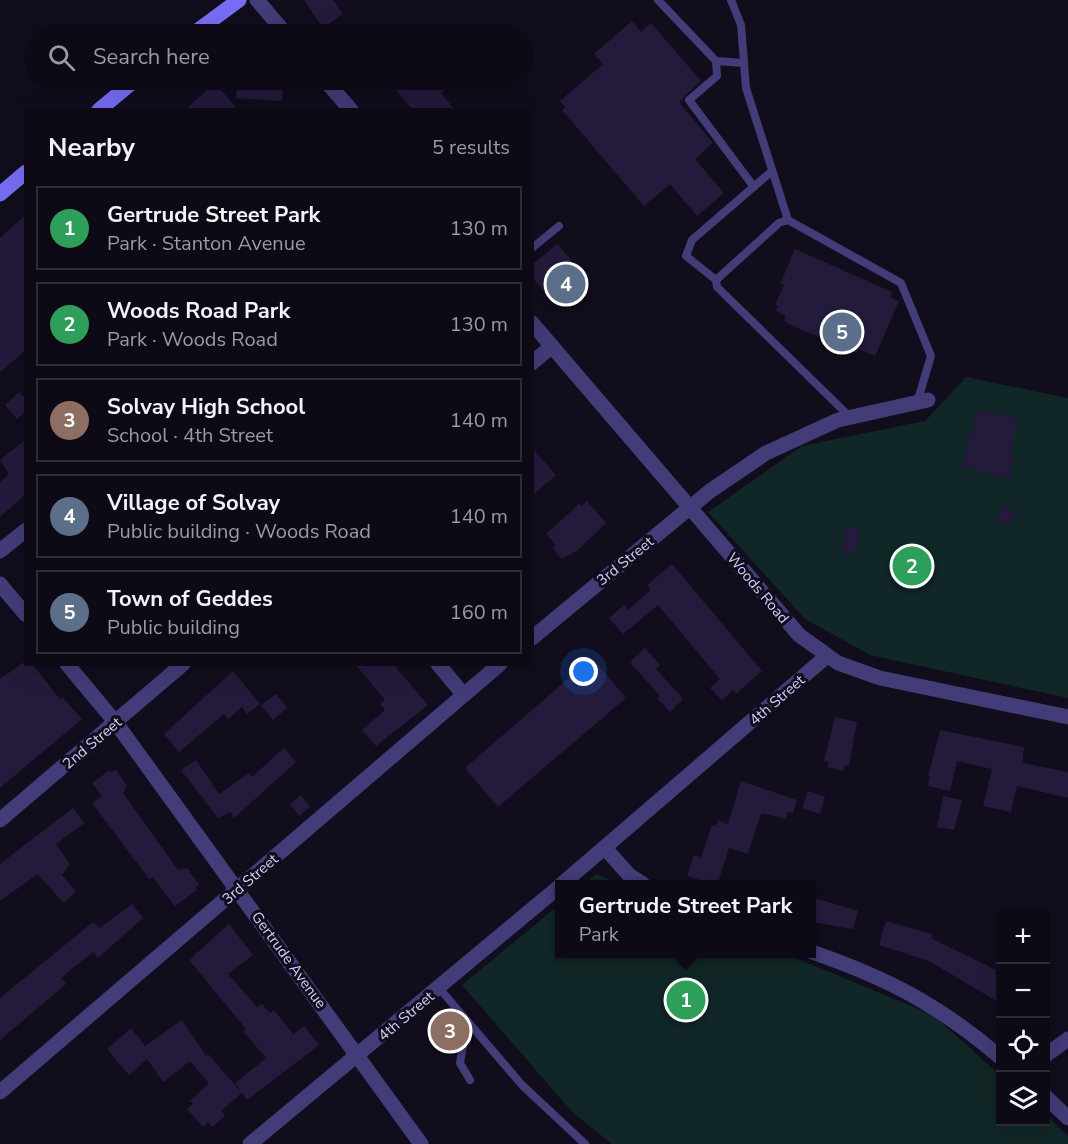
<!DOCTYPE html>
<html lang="en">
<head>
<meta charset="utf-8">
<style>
	body { margin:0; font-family:"Nunito Sans",sans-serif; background:#16131f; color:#f1f3f6 }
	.controls { position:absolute; right:18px; bottom:18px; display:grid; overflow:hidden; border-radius:0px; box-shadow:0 6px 24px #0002 }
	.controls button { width:54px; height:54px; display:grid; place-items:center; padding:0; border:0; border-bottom:2px solid #2d2b35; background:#0d0a16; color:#f1f3f6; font:30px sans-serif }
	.you { position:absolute; left:584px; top:672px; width:21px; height:21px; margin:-15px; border:4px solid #fff; border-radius:50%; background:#1a73e8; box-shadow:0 0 0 9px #1a73e833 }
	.badge { display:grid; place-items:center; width:39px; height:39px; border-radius:50%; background:#7c3aed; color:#fff; font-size:20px; font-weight:700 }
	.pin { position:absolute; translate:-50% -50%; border:3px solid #fff; box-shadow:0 2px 6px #0006 }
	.popup { position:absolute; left:555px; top:880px; width:261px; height:78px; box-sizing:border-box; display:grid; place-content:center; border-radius:0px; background:#0d0a16; filter:drop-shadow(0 2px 4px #0005); font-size:20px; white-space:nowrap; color:#9a9aa1 }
	.popup b { font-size:22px; color:#f1f3f6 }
	.popup::after { content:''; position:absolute; left:50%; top:100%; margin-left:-12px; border:12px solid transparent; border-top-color:#0d0a16 }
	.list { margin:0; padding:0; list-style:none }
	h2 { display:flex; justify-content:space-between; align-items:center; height:78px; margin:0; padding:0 24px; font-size:26px }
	h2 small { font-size:20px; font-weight:400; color:#9a9aa1 }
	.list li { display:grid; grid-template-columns:39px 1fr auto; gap:18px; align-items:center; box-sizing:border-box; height:84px; margin:0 12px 12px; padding:0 12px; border:2px solid #2d2b35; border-radius:0px }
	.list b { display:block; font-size:22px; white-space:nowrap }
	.list p { margin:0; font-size:20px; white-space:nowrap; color:#9a9aa1 }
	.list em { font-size:20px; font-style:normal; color:#9a9aa1 }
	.icon { flex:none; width:33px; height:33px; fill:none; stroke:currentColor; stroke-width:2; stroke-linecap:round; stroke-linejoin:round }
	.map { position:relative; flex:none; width:1068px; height:1144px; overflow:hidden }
	.search { position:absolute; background:#0d0a16; box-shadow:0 6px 24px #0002; left:24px; top:24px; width:510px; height:66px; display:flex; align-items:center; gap:15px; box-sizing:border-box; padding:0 21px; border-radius:33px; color:#9a9aa1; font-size:22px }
	.panel { position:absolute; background:#0d0a16; box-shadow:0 6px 24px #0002; left:24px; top:108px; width:510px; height:558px; border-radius:0px }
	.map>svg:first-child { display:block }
	.green { fill:#112626 }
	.building { fill:#241b3c }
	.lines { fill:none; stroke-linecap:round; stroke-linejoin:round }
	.service { stroke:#423c78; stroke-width:8 }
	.minor { stroke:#423c78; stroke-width:15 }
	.secondary { stroke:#776df3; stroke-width:15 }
	.labels { text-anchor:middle; stroke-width:6; stroke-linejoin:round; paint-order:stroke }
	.street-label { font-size:15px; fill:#d5cefb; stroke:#110d1d }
</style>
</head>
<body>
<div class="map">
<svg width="1068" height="1144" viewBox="0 0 1068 1144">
	<rect width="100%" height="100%" fill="#110d1d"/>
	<g class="green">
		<path d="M966 377 1068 398V698L870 655 805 619 708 512 802 446 925 421Z"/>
		<path d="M596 874 621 884H583Z"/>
		<path d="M560 904V954H786L933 1015 1000 1075V1122H1046V1115L1068 1136V1144H612L572 1112 462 985Z"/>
	</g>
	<g class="building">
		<path d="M304 0H333L343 14 323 28Z"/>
		<path d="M632 21 641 32 651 23 701 81 679 102 713 143 695 159 724 193 697 216 670 184 644 206 562 110 565 107 560 101 603 64 594 54Z"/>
		<path d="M237 80H284L282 101 236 98Z"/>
		<path d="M387 80H436L445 90 441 93 455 110H413Z"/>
		<path d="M215 83 238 110H185Z"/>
		<path d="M26 215V350L0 372V238Z"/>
		<path d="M557 244 590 281 575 294 568 287 551 301 532 277V265Z"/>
		<path d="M795 249 892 292 890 297 899 301 875 356 859 349 857 353 793 326 784 321 786 316 776 311 778 306 775 305 784 285 780 284Z"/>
		<path d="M19 392 26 399V411L17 419 5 405Z"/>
		<path d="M979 409 1019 420 1009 455 1015 456 1010 479 961 466Z"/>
		<path d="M26 439V494L0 517V482L9 474 0 460Z"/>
		<path d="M532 448 556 475 532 496Z"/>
		<path d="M587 501 606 523 578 550 562 559 552 548 556 545 546 534 579 504 582 506Z"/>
		<path d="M1001 506 1015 511 1010 526 997 521Z"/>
		<path d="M850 528 860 530 855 552 845 557 842 548 845 531Z"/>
		<path d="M672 564 762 671 736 694 733 690 722 700 710 688 720 679 658 605 623 634 609 618 624 605 628 610 651 590 647 585Z"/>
		<path d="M645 648 660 665 656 669 683 699 670 712 657 698 660 696 630 662Z"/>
		<path d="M592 658 626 698 498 807 465 768Z"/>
		<path d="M26 661V664H32L60 699 62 697 82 719 0 788V679Z"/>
		<path d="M355 664H393L428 705 376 746 362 730 385 710 380 704 385 700Z"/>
		<path d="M233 671 260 704 247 714 242 707 228 719 224 714 179 752 164 734Z"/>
		<path d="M276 694 287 708 273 720 261 705Z"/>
		<path d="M835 717 857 722 849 766 845 765 843 771 827 767 829 762 824 761Z"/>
		<path d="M940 730 1024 747 1022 763 1068 772V798L1017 786 1011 812 983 806 992 769 957 761 950 791 928 786 930 776H928Z"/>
		<path d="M284 748 296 762 234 818 230 812 218 818 181 770 196 760 219 794 249 773 252 777Z"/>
		<path d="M110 770 111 772 116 770 127 786 123 793 178 870 187 868 199 885 195 887 197 890 175 906 153 877 149 879 92 803 102 796 92 783Z"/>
		<path d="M741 781 797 800 793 813 788 812 786 819 761 813 748 854 729 848 717 885 687 876 694 855 701 857 712 825 716 826 718 820 728 824Z"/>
		<path d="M808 791 825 797 820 814 802 808Z"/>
		<path d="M301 795 310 807 299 816 290 804Z"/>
		<path d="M943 796 962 800 954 830 937 827Z"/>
		<path d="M73 808 84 823 56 844 70 864 62 875 76 892 63 903 38 874 0 901V864Z"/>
		<path d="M812 897 858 911 853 929 812 922Z"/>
		<path d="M132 904 143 918 98 958 93 952 61 978 66 984 0 1040V998L93 922 100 928Z"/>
		<path d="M886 921 932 934 931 938 1000 972V1003L929 961 879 945Z"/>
		<path d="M229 924 253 955 228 974 257 1007 262 1004 270 1013 274 1010 293 1034 304 1026 319 1045 247 1100 235 1083 266 1058 243 1031 246 1029 189 960Z"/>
		<path d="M182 1020 206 1056 208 1054 242 1093 221 1111 225 1116 212 1127 208 1122 203 1127 187 1109 193 1104 190 1101 209 1083 190 1061 163 1082 147 1059 129 1075 107 1049 131 1028 145 1046Z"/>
	</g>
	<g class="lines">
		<g class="service">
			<path d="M658 0 716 61 717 76 689 100 754 187"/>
			<path d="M731 0 741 25 746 88 788 220"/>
			<path d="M716 61 744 63"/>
			<path d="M532 248 559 226"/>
			<path d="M716 280 686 256 692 240 772 171"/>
			<path d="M850 417 717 287 716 280 779 223 788 220 901 283 931 356 917 403"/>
			<path d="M439 988 522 1085 585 1144"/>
			<path d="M467 1021 460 1063 470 1080"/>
		</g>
		<g class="minor">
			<path d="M257 0 286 34"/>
			<path d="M325 80 351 110"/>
			<path d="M532 323 799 635 838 663 880 678 1068 717"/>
			<path d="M532 363 552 346"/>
			<path d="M0 551 26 530"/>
			<path d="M0 584 26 615"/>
			<path d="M532 638 710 491 766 453 838 420 928 400"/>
			<path d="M67 664 116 723 421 1144"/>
			<path d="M438 664 463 694"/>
			<path d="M0 820 183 664"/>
			<path d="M605 848 629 875 643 884"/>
			<path d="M562 884 827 656"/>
			<path d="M812 952C887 978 939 1005 1000 1057"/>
			<path d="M1046 1055 1068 1039"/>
			<path d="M0 1092 500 664"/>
			<path d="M1046 1097 1068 1118"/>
			<path d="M250 1144 560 886"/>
		</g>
		<g class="secondary">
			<path d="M193 34 239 0"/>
			<path d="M99 110 135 80"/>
			<path d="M0 194 26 172"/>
		</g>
	</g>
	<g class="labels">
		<g class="street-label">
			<text transform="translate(625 561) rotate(-39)" y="5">3rd Street</text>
			<text transform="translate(758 588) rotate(50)" y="5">Woods Road</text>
			<text transform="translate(777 700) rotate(-41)" y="5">4th Street</text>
			<text transform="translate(92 743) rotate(-40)" y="5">2nd Street</text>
			<text transform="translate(250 879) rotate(-41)" y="5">3rd Street</text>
			<text transform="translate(289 960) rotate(54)" y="5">Gertrude Avenue</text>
			<text transform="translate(406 1016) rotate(-40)" y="5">4th Street</text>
		</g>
	</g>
</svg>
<div class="controls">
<button>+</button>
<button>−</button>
<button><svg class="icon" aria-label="locate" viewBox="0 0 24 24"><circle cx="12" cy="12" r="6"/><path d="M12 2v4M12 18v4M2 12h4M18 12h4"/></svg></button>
<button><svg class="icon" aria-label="layers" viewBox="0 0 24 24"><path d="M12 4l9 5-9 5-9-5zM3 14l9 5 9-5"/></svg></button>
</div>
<div class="you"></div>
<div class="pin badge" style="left:686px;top:1000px;background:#2e9e5b">1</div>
<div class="popup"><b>Gertrude Street Park</b>Park</div>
<div class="pin badge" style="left:912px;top:566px;background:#2e9e5b">2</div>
<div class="pin badge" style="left:450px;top:1031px;background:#8d6e63">3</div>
<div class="pin badge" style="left:566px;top:284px;background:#5c6f8a">4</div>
<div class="pin badge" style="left:842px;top:332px;background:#5c6f8a">5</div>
<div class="search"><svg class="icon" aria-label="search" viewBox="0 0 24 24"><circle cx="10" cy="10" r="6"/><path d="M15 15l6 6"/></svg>Search here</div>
<section class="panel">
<h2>Nearby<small>5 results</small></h2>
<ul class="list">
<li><span class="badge" style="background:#2e9e5b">1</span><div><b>Gertrude Street Park</b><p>Park · Stanton Avenue</p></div><em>130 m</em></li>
<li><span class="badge" style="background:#2e9e5b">2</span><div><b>Woods Road Park</b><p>Park · Woods Road</p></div><em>130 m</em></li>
<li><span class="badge" style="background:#8d6e63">3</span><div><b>Solvay High School</b><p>School · 4th Street</p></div><em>140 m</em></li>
<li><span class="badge" style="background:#5c6f8a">4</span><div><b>Village of Solvay</b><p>Public building · Woods Road</p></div><em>140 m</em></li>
<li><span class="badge" style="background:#5c6f8a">5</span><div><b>Town of Geddes</b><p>Public building</p></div><em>160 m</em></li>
</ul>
</section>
</div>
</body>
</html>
